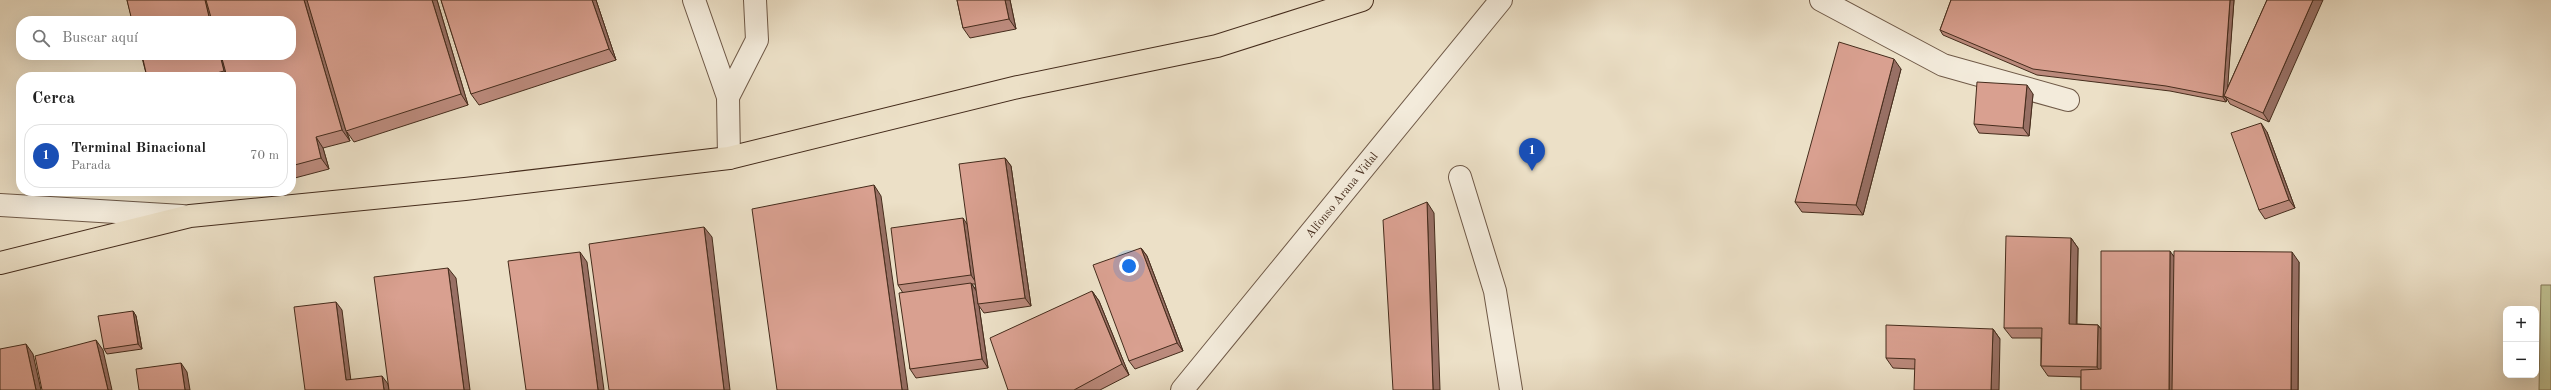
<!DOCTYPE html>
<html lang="es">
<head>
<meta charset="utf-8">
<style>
	body { margin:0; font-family:"Old Standard TT",serif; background:#f2f2f2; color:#222 }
	.controls { position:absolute; right:12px; bottom:12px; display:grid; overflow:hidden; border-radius:8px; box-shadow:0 4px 16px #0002 }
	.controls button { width:36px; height:36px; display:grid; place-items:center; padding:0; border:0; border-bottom:1px solid #e0e0e0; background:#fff; color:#222; font:20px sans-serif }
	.you { position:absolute; left:1129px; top:266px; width:14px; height:14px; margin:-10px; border:3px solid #fff; border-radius:50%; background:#1a73e8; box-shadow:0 0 0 6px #1a73e833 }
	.badge { display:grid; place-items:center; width:26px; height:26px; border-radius:50%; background:#0f766e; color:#fff; font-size:13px; font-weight:700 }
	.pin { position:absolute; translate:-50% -33px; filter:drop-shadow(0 1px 2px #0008) }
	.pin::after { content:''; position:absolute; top:21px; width:14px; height:12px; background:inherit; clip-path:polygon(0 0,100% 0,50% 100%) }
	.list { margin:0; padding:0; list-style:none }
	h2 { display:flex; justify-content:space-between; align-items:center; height:52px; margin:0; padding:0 16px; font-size:17px }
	h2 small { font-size:13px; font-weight:400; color:#767676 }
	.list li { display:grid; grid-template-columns:26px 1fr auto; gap:12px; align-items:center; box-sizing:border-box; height:64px; margin:0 8px 8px; padding:0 8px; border:1px solid #e0e0e0; border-radius:16px }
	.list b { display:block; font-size:15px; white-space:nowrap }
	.list p { margin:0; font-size:13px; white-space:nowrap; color:#767676 }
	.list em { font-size:13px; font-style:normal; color:#767676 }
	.icon { flex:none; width:22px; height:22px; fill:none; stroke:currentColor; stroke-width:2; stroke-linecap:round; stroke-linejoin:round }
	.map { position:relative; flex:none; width:2551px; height:390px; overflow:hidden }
	.search { position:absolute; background:#fff; box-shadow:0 4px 16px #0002; left:16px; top:16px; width:280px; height:44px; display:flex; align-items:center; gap:10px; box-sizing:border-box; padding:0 14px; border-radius:16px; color:#767676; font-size:15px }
	.panel { position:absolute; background:#fff; box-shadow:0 4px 16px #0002; left:16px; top:72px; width:280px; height:124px; border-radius:16px }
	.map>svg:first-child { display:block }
	.green { fill:#bfc091; stroke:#827656 }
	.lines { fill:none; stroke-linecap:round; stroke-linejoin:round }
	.lane-casing { stroke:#6f5947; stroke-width:24 }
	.street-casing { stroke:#6f5947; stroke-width:24 }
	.highway-casing { stroke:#452c1c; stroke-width:24 }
	.lane { stroke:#f3ebdb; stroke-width:22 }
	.street { stroke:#f3ebdb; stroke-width:22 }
	.highway { stroke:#ece0c7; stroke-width:22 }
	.wall { fill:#bb8a7c; stroke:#452c1c; fill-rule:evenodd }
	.shaded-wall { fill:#987065; stroke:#452c1c }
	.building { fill:#d9a090; stroke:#452c1c }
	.labels { text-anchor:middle; stroke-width:3.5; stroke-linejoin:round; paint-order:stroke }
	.street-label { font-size:12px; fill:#452c1c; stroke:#f3ebdb }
</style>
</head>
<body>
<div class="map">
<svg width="2551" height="390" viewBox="0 0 2551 390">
	<rect width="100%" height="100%" fill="#ece0c7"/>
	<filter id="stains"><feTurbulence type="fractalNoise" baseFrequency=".005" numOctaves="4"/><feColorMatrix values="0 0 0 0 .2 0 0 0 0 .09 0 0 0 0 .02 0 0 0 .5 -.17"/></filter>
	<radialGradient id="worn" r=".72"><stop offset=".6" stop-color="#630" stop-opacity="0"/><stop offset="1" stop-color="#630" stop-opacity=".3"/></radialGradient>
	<path class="green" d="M2541 285H2551V390H2539Z"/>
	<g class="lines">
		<defs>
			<g id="lane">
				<path d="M694 0 728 97 729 158"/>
				<path d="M728 97 757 40 755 0"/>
			</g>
			<g id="street">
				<path d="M1821 0 1943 65 2068 100"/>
				<path d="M1460 177 1495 291 1511 390"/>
				<path d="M0 205 182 216"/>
				<path id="s1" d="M1182 390 1501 0"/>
			</g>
			<path id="highway" d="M0 263 190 216 465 189 729 158 1018 87 1217 46 1362 0"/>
		</defs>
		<use href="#lane" class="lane-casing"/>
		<use href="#street" class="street-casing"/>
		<use href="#highway" class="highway-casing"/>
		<use href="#lane" class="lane"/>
		<use href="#street" class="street"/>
		<use href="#highway" class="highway"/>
	</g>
	<g class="wall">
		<path d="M127 0H437L468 105 354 142 347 132 350 141 323 148 329 169 291 179V77H147Z"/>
		<path d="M441 0H596L616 60 479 105 471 94Z"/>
		<path d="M957 0H1010L1016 29 970 38 963 28Z"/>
		<path d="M1951 0H2234L2227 89 2267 0 2269 122 2230 104 2227 99 2226 102 2170 91 2037 75 1943 35 1940 30Z"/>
		<path d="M1901 69 1863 215 1802 212 1795 202Z"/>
		<path d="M2033 94 2029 136 1979 133 1974 124Z"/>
		<path d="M2267 132 2295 208 2265 219 2259 210Z"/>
		<path d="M1005 158 1011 166 1031 306 984 313 979 306 988 368 916 378 910 369 903 293 898 285 967 223ZM972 284H975L976 290Z"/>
		<path d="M2071 238 2078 248 2077 324 2098 325 2101 329 2174 255 2299 262 2298 390H2081V377L2048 376 2041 366V338H2012L2004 328Z"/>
		<path d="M1141 248 1147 256 1183 351 1135 369 1129 361Z"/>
		<path d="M1092 291 1099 301 1129 375 1100 390H1008Z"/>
		<path d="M133 311 136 316 142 349 107 354 104 349Z"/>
		<path d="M1993 329 2000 339 1914 369 1893 368 1886 358Z"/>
	</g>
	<g class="shaded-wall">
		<path d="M205 0H209L215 21H210Z"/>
		<path d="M304 0H308L346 131 350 141 342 130Z"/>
		<path d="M432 0H437L468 105 461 94Z"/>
		<path d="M592 0H596L616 60 609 49Z"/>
		<path d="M1005 0H1010L1016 29 1009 19Z"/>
		<path d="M2230 0H2234L2227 97 2224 96 2227 99 2226 102 2223 97Z"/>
		<path d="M2313 0H2323L2269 122 2263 113Z"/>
		<path d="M220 55H224L228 77 224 71Z"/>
		<path d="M1894 59 1901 69 1863 215 1856 205Z"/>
		<path d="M2027 85 2033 94 2029 136 2023 128Z"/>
		<path d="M2261 123 2267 132 2295 208 2289 200Z"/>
		<path d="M316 137 323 148 329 169 321 158Z"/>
		<path d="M1005 158 1011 166 1031 306 1025 298Z"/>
		<path d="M874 185 881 196 908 390H902Z"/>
		<path d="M1427 202 1434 213 1440 390H1433Z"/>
		<path d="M963 218 969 227 977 284 971 275Z"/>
		<path d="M704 227 712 237 730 390H724Z"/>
		<path d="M2071 238 2078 248 2076 334 2069 324Z"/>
		<path d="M1141 248 1147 256 1183 351 1177 343Z"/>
		<path d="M2170 251 2177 261V390H2169Z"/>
		<path d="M580 252 587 262 604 390H598Z"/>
		<path d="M2292 252 2299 262 2298 390H2291Z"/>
		<path d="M448 268 456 278 470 390H464Z"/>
		<path d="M971 283 977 292 978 304 979 306 988 368 982 359Z"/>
		<path d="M1092 291 1099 301 1129 375 1122 364Z"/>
		<path d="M336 302 342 310 352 389 346 380Z"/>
		<path d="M133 311 136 316 142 349 138 344Z"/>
		<path d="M2098 325 2105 335 2104 377 2097 367Z"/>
		<path d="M1993 329 2000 339 1999 390H1991Z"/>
		<path d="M96 340 103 350 112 390H108Z"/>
		<path d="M26 344 33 354 41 390H36Z"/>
		<path d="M181 363 187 372 190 390H185Z"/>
		<path d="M382 376 388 384 389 390H384Z"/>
	</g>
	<g class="building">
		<path d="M127 0H205L210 21H132Z"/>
		<path d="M206 0H304L342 130 316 137 321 158 291 166V77H227L221 55H291V21H212Z"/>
		<path d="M307 0H432L461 94 346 131Z"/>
		<path d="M441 0H592L609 49 471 94Z"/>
		<path d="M957 0H1005L1009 19 963 28Z"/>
		<path d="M1951 0H2230L2223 97 2166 86 2033 69 1940 30Z"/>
		<path d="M2267 0H2313L2263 113 2224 96Z"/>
		<path d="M1839 42 1894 59 1856 205 1795 202Z"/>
		<path d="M142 55H220L224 71 202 77H147Z"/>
		<path d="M1977 82 2027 85 2023 128 1974 124Z"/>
		<path d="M2261 123 2289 200 2259 210 2231 133Z"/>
		<path d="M1005 158 1025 298 978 304 959 164Z"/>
		<path d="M874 185 902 390H777L752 209Z"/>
		<path d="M1427 202 1433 390H1393L1383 220Z"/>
		<path d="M963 218 971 275 898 285 891 228Z"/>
		<path d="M704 227 724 390H609L589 244Z"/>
		<path d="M2006 236 2071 238 2069 324 2098 325 2097 367 2041 366 2042 328H2004Z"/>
		<path d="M1141 248 1177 343 1129 361 1093 265Z"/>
		<path d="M2101 251H2170L2169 390H2081V370L2101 369Z"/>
		<path d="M2174 251 2292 252 2291 390H2172Z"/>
		<path d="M580 252 598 390H526L508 261Z"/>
		<path d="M448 268 464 390H389L374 277Z"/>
		<path d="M971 283 982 359 910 369 899 293Z"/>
		<path d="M1092 291 1122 364 1074 390H1008L990 338Z"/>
		<path d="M336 302 346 380 382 376 384 390H305L294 307Z"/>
		<path d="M133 311 138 344 104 349 98 316Z"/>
		<path d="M1886 325 1993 329 1991 390H1914L1915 359 1886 358Z"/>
		<path d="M96 340 108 390H42L35 356Z"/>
		<path d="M26 344 36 390H0V349Z"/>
		<path d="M181 363 185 390H139L136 369Z"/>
	</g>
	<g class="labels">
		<g class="street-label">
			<text dy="4" stroke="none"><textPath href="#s1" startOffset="252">Alfonso Arana Vidal</textPath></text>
		</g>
	</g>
	<rect width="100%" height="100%" filter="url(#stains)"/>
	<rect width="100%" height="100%" fill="url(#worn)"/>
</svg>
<div class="controls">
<button>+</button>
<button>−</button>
</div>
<div class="you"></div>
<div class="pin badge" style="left:1532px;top:171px;background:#1a4fb4">1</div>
<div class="search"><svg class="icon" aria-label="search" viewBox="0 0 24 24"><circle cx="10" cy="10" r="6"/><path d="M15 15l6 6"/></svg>Buscar aquí</div>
<section class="panel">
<h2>Cerca<small></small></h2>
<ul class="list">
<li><span class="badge" style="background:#1a4fb4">1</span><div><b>Terminal Binacional</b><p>Parada</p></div><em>70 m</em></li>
</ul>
</section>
</div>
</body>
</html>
